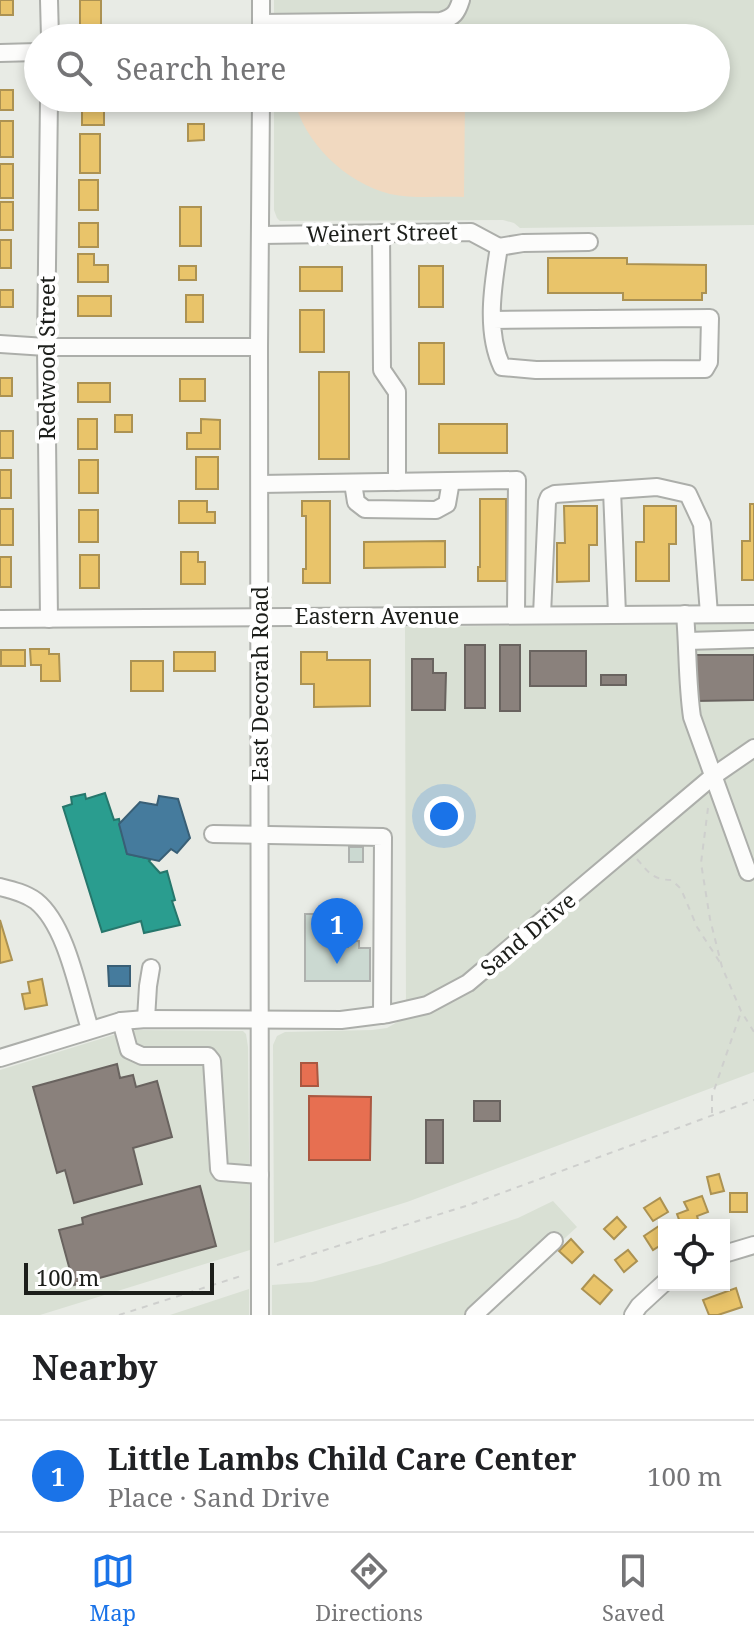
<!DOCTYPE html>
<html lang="en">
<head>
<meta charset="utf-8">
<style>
	body { margin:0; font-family:"Noto Serif",serif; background:#f6f6f6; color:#202124 }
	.controls { position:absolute; right:24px; bottom:24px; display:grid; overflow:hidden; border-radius:0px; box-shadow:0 4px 12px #0003 }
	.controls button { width:72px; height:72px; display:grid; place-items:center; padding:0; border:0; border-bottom:2px solid #e0e0e0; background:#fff; color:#202124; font:40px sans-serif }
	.scale { position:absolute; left:24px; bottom:20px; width:190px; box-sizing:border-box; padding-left:8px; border:4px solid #1c1e1a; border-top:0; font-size:22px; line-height:28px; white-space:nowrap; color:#1c1e1a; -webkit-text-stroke:6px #fff; paint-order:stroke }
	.you { position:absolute; left:444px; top:816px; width:28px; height:28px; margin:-20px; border:6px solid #fff; border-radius:50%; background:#1a73e8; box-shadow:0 0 0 12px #1a73e833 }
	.badge { display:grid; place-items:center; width:52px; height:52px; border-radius:50%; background:#1a73e8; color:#fff; font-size:26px; font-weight:700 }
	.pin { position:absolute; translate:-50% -66px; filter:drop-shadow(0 2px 4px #0008) }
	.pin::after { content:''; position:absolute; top:42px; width:28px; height:24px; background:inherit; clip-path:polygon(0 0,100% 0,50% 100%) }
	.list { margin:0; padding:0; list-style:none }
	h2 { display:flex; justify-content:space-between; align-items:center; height:104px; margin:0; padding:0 32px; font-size:34px }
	h2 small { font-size:26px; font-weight:400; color:#757577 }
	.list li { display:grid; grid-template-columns:52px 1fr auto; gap:24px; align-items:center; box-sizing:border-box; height:112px; padding:0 32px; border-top:2px solid #e0e0e0 }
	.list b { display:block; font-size:30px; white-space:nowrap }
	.list p { margin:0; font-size:26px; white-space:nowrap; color:#757577 }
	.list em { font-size:26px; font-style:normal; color:#757577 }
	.icon { flex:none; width:44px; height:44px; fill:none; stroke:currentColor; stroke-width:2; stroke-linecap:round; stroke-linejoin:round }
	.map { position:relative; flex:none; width:754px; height:1315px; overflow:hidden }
	.search { position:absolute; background:#fff; box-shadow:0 4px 12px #0003; left:24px; right:24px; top:24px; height:88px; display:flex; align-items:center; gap:20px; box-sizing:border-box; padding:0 28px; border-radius:44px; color:#757577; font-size:30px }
	.sheet { height:216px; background:#fff }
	nav { display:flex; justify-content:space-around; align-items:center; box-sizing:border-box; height:112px; border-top:2px solid #e0e0e0; background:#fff; font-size:22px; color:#757577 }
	nav a { display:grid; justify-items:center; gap:4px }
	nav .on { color:#1a73e8 }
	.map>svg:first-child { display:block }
	.built { fill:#d9e0d4 }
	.green { fill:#f1d9c0 }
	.homes { fill:#e9c46a; stroke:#ac9252; stroke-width:2 }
	.shops { fill:#e76f51; stroke:#aa5740; stroke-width:2 }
	.schools { fill:#2a9d8f; stroke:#26776c; stroke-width:2 }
	.public { fill:#457b9d; stroke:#395f76; stroke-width:2 }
	.industry { fill:#8a817c; stroke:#69635f; stroke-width:2 }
	.building { fill:#cbd9d1; stroke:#aeb1ae; stroke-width:2 }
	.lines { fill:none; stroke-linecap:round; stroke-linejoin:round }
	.minor-casing { stroke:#acaeaa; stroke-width:20 }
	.path { stroke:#cecfcd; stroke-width:2; stroke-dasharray:6 6; stroke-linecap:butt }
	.minor { stroke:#fcfcfb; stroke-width:16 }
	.labels { text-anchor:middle; stroke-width:8; stroke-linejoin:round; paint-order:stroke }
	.street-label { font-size:22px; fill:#1c1e1a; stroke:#fff }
</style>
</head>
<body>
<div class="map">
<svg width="754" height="1315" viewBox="0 0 754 1315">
	<rect width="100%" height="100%" fill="#e8ebe5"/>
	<g class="built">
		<path d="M274 0H754V225L520 228 514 223 503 220 280 221 277 218 274 210V98H716V38H274Z"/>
		<path d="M754 623V1072L407 1202 274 1243 273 1045 277 1036 285 1032 372 1030 387 1028 406 1017 405 627Z"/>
		<path d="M136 1030 236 1031H243L246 1034 248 1047 250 1250 40 1315H0V1070L123 1032Z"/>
		<path d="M553 1201 577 1227 554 1248 500 1285 465 1315H272V1285L312 1282 380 1264 518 1218Z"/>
		<path d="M249 1289V1315H170Z"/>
	</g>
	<path class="green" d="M294 98H465L464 197C440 196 413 199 390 194 346 183 303 142 294 98Z"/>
	<g class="homes">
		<rect x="0" y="0" width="13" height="15"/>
		<rect x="80" y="0" width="21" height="30"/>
		<path d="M185 27H205V38H184Z"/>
		<rect x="0" y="90" width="13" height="20"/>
		<rect x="82" y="98" width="22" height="27"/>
		<rect x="0" y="121" width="13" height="36"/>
		<path d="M188 124H204V140L188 141Z"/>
		<rect x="80" y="134" width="20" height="39"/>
		<rect x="0" y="164" width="13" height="34"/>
		<rect x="79" y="180" width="19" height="30"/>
		<rect x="0" y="202" width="13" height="28"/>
		<rect x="180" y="207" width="21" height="39"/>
		<rect x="79" y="223" width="19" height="24"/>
		<rect x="0" y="240" width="11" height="28"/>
		<path d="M78 254H94V265H108V282H78Z"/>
		<path d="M548 258H627V264L706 265V293H702V300H623V293H548Z"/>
		<rect x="179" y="266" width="17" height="14"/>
		<rect x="419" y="266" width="24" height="41"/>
		<rect x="300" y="267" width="42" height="24"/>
		<rect x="0" y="290" width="13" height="17"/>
		<rect x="186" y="295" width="17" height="27"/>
		<rect x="78" y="296" width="33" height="20"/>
		<rect x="300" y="310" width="24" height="42"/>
		<rect x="419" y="343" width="25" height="41"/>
		<rect x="319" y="372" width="30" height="87"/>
		<rect x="0" y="378" width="12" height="18"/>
		<rect x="180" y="379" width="25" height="22"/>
		<rect x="78" y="383" width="32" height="19"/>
		<rect x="115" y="415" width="17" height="17"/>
		<rect x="78" y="419" width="19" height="30"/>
		<path d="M201 419 220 420V449H187V433H201Z"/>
		<rect x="439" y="424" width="68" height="29"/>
		<rect x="0" y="431" width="13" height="27"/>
		<rect x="196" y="457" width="22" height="32"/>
		<rect x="79" y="460" width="19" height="33"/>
		<rect x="0" y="470" width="11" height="28"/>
		<path d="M480 499H506V581H478V567H480Z"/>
		<path d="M179 501H207V512H215V523H179Z"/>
		<path d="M302 501H330V583H303V569H306V516H302Z"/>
		<path d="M750 504H754V580H742V541H750Z"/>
		<path d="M564 506H597V545H589V581L557 582V543H565Z"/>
		<path d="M644 506H676V544H669V581H636V542H644Z"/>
		<rect x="0" y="509" width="13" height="36"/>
		<rect x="79" y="510" width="19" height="32"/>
		<path d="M445 541V567L364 568V542Z"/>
		<path d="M181 552H198V562H205V584H181Z"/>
		<rect x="80" y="555" width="19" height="33"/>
		<rect x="0" y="557" width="11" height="30"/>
		<path d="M30 649H49V654H59L60 681H41V665H31Z"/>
		<rect x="1" y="650" width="24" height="16"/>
		<rect x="174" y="652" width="41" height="19"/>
		<path d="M301 652H327V660H370V706L314 707V684H301Z"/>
		<rect x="131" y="661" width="32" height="30"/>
		<path d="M0 920 12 960 0 963Z"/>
		<path d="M42 979 47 1005 25 1009 22 994 30 993 28 982Z"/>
		<path d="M719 1174 724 1191 711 1194 707 1177Z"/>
		<rect x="730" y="1193" width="17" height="19"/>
		<path d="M702 1196 708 1212 697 1216 699 1223 681 1225 677 1214 688 1210 684 1202Z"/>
		<path d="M660 1198 668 1212 653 1221 644 1208Z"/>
		<path d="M617 1217 626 1227 614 1239 604 1229Z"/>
		<path d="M662 1224 664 1228V1243L653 1250 644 1236Z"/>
		<path d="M571 1239 583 1252 572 1263 559 1251Z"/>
		<path d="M628 1250 637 1261 624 1272 615 1260Z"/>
		<path d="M594 1275 612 1290 600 1304 582 1289Z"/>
		<path d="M736 1288 742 1307 718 1315H709L703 1300Z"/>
	</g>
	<g class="shops">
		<path d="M301 1063H317L318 1086H301Z"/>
		<path d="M309 1096 371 1097 370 1160H309Z"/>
	</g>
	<path class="schools" d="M105 793 114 820 119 819 127 854 151 859 149 861 160 873 167 871 175 900 172 901 180 925 144 933 141 921 102 932 63 807 72 804 71 797 85 794 86 799Z"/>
	<g class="public">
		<path d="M159 796 178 799 190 838 177 853 171 849 159 861 127 854 119 824 140 802 157 805Z"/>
		<path d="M108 966H130V986H109Z"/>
	</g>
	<g class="industry">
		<rect x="465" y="645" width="20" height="63"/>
		<rect x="500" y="645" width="20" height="66"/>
		<rect x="530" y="651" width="56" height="35"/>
		<path d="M695 655H754V700L695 701Z"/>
		<path d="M412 659H433V673H446L445 710H412Z"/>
		<rect x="601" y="675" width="25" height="10"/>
		<path d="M117 1064 120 1078 133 1075 136 1087 157 1081 172 1137 133 1148 142 1184 74 1203 65 1170 57 1173 33 1087Z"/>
		<rect x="474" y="1101" width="26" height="20"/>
		<rect x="426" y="1120" width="17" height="43"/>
		<path d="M200 1186 216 1246 74 1285 59 1230 83 1224 82 1218 91 1215Z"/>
	</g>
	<g class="building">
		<rect x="349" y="847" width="14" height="15"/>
		<path d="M305 914H338V947H348V941H359V948H370V981H305Z"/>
	</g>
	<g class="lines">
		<defs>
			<g id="minor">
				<path d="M49 0 50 38"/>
				<path d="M261 23 441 21C454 17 457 13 461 0"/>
				<path d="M261 38V0"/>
				<path d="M0 53 38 52"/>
				<path d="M381 233 382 370 397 392V482"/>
				<path d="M261 235 471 232 499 247"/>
				<path d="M499 247 523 243 589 242"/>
				<path d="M493 320 710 318 709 362 705 369 536 370 502 367C485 331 493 284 499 247"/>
				<path d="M0 344 46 347H259"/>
				<path d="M353 483 356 502 365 509 436 510 447 504 451 481"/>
				<path d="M260 484 517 480 516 615"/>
				<path d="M612 490 617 614"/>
				<path d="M685 614C688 648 687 683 692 717L748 872"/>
				<path d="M542 615 547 502 549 497 555 494 657 487 688 494 702 524 709 614"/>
				<path d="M0 619 754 614"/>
				<path d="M49 619 46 347 49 98"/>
				<path d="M687 641 754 639"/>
				<path d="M213 834 383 837 382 1015"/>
				<path d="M0 887C12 890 25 893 36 901 67 926 78 992 90 1029"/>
				<path d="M146 1019 148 986 151 968"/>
				<path d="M121 1021 129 1050 142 1056H208L212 1061 219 1169 221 1172 260 1175"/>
				<path d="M0 1058 121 1021 146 1019 341 1020 388 1014 427 1005 468 983 712 777 754 748"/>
				<path d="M724 1254 754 1245"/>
				<path d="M260 1315 259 347 261 98"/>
				<path d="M474 1315 554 1241"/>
				<path d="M633 1315 639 1306 664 1283"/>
			</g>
		</defs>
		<use href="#minor" class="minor-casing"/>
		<g class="path">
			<path d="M708 808 701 863 710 919 722 967 741 1011 754 1032"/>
			<path d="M637 859C649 873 653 880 672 880L681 889 697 927 721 964"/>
			<path d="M712 1113V1096L741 1012"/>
			<path d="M277 1265 469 1205 754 1100"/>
			<path d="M119 1315 244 1275"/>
		</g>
		<use href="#minor" class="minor"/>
	</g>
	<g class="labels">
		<g class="street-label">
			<text transform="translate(382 233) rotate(-1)" y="8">Weinert Street</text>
			<text transform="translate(47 358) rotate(-90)" y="8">Redwood Street</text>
			<text x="377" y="624">Eastern Avenue</text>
			<text transform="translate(260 684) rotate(-90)" y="8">East Decorah Road</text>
			<text transform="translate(528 934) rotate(-40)" y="8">Sand Drive</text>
		</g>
	</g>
</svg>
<div class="controls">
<button><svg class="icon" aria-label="locate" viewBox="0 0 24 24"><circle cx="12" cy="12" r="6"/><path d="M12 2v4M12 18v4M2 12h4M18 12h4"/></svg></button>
</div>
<div class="scale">100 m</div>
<div class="you"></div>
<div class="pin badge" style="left:337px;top:964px">1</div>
<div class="search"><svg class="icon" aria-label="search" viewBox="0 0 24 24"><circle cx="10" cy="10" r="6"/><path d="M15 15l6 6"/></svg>Search here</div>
</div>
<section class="sheet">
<h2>Nearby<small></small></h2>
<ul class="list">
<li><span class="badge">1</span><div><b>Little Lambs Child Care Center</b><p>Place · Sand Drive</p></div><em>100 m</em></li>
</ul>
</section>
<nav>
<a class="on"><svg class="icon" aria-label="map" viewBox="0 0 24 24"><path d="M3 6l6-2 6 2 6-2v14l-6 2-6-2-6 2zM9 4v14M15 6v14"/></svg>Map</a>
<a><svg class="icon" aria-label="directions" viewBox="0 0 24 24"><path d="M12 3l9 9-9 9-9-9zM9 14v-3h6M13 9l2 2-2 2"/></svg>Directions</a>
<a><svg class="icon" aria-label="saved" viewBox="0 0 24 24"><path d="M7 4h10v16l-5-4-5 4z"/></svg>Saved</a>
</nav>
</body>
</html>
